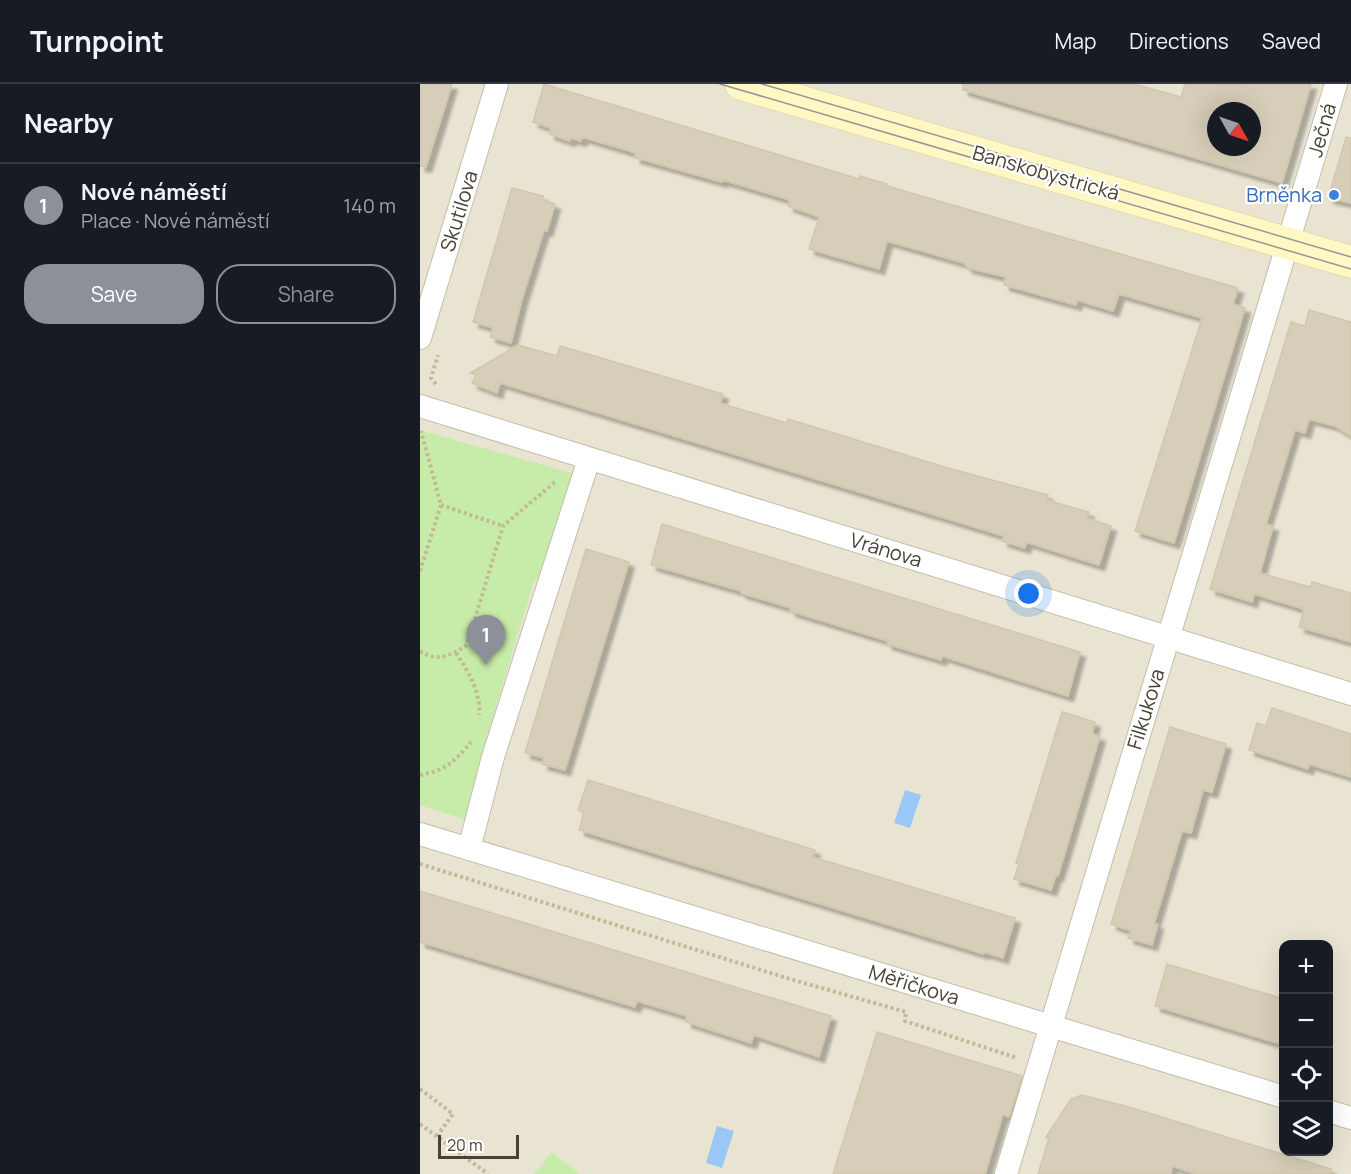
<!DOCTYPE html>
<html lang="en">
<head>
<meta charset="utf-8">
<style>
	body { margin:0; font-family:Manrope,sans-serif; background:#20242c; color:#f1f3f6 }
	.controls { position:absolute; right:18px; bottom:18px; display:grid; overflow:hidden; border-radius:12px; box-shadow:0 6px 24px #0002 }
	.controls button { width:54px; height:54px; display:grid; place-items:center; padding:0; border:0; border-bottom:2px solid #363941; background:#171b24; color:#f1f3f6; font:30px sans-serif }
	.compass { position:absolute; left:787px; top:18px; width:54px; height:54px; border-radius:50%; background:#171b24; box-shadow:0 6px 24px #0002; rotate:130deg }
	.scale { position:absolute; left:18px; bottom:15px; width:81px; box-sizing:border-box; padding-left:6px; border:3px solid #474234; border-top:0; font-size:16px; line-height:21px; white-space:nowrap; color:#474234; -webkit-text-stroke:4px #fff; paint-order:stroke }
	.you { position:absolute; left:609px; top:510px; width:21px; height:21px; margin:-15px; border:4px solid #fff; border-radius:50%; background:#1a73e8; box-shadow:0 0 0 9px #1a73e833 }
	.badge { display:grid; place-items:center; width:39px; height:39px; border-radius:50%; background:#8c9099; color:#fff; font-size:20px; font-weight:700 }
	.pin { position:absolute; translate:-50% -50px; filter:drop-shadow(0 2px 3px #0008) }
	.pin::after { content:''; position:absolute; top:32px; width:21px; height:18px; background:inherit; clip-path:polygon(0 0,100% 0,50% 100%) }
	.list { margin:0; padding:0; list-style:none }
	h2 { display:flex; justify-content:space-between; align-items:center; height:78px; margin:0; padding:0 24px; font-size:26px }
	h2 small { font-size:20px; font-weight:400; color:#9ea1a6 }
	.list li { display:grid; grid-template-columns:39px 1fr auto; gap:18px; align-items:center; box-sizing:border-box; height:84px; padding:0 24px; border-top:2px solid #363941 }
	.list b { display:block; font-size:22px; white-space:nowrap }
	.list p { margin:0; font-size:20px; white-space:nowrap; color:#9ea1a6 }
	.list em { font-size:20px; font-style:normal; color:#9ea1a6 }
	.actions { display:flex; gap:12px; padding:18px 24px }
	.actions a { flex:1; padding:14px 0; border:2px solid #8c9099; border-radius:24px; text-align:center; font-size:21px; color:#8c9099 }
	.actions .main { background:#8c9099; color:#fff }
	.icon { flex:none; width:33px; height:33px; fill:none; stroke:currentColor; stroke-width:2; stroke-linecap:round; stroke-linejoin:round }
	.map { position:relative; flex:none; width:931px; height:1090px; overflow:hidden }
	header { display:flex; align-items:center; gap:36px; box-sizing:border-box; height:84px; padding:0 30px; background:#171b24; border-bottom:2px solid #363941 }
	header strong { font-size:28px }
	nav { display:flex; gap:33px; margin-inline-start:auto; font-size:21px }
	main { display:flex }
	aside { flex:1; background:#171b24 }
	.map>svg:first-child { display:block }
	.residential { fill:#e9e4d2; fill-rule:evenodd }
	.green { fill:#c7eca9 }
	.water { fill:#9bc7f7 }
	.building { fill:#d7ceb9; stroke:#d2c7ab; stroke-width:1.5; fill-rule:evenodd; filter:url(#shadow) }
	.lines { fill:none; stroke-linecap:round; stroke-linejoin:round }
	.street-casing { stroke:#c3bda9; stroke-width:24 }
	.secondary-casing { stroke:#d8ce90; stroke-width:33 }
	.path { stroke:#c3b996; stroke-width:4; stroke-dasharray:3 3; stroke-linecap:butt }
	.street { stroke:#fff; stroke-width:22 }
	.secondary { stroke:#fff7c4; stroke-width:32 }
	.tram { stroke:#959595; stroke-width:1.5 }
	.shop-dot { fill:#3f7fe0; stroke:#fff; stroke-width:2 }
	.labels { text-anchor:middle; stroke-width:4.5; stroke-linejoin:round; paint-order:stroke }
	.street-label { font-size:20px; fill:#474234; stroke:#fff }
	.shop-label { font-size:20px; fill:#366cbe; stroke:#fff; text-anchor:end }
</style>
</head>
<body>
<header>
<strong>Turnpoint</strong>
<nav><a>Map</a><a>Directions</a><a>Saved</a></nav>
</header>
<main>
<aside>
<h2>Nearby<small></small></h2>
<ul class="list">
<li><span class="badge">1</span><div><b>Nové náměstí</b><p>Place · Nové náměstí</p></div><em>140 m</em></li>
</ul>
<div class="actions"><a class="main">Save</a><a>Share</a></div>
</aside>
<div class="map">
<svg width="931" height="1090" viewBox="0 0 931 1090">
	<defs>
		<filter id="shadow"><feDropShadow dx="5.5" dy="5.5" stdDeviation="1.5" flood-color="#0004"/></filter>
	</defs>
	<rect width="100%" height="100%" fill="#f4f1e5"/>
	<path class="residential" d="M0 0H931V1090H0ZM796 27H832V63H796ZM864 860H908V1068H864Z"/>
	<g class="green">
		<path d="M0 346 155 390 123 492 114 497 62 669 46 736 0 721Z"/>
		<path d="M132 1068 159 1090H114Z"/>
	</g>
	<g class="water">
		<path d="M485 706 501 711 490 744 474 739Z"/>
		<path d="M297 1042 314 1047 302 1084 286 1079Z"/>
	</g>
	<g class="building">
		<path d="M0 0H32L6 83 0 82Z"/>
		<path d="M124 0 439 95 440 92 467 100V102L818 204 813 220 825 224 754 459 715 447 782 234 699 210 693 227 657 216 656 221 584 201 586 193 548 184 544 179 467 157 459 185 389 165 399 133 368 122 370 116 303 96 302 98 224 76 215 74 216 69 162 53 161 57 151 54 150 57 129 50 131 44 113 38Z"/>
		<path d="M543 0H714L761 13 765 0H891L862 99 543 6ZM796 27H832V63H796Z"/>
		<path d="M926 53 931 54V119L908 114Z"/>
		<path d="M92 104 123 112 122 116 135 120 127 147 124 146 102 215 91 259 70 253 73 244 53 238Z"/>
		<path d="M889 226 931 238V352L915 342 889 335 885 349 875 346 846 440 853 442 840 489 890 503 892 498 931 509V558L879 543 884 525 834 510 832 518 790 505 871 238 885 242Z"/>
		<path d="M98 261 137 272 140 262 168 270 303 310 300 319 367 339 368 335 528 384 628 411 626 416 669 428 667 434 691 442 679 481 606 458 605 464 582 457 584 452 80 299 77 309 52 299 56 291 50 289Z"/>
		<path d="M242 440 660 568 648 612 522 572 521 576 467 560 468 557 370 527 371 524 321 509V507L231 481Z"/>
		<path d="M166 465 209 478 145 686 122 680 124 674 105 669Z"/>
		<path d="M852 624 931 650V693L889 680 888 685 829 666 837 639 846 642Z"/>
		<path d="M642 628 675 638 672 650 680 652 638 792 636 791 631 806 594 795 599 780 596 779Z"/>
		<path d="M750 643 806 660 792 708 783 706 771 749 762 747 734 840H738L732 861 708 854 711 847 691 840Z"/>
		<path d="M168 696 395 766 393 773 595 834 583 874 564 868V870L159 746 164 728 158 726Z"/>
		<path d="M0 807 411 932 399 973 334 951 331 959 266 938 267 932 217 917 215 923 0 858Z"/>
		<path d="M747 880 864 915V961L735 922Z"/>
		<path d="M457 948 602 992 589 1033 583 1030 565 1090H413Z"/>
		<path d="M662 1011 709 1023 911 1085 910 1090H776L752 1082 751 1090H618L629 1054 626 1053 651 1015Z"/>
	</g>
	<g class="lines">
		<defs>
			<g id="street">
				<path d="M0 254 77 0"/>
				<path d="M0 322 931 610"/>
				<path d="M0 750 864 1013"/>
				<path d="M49 765 73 673 169 375"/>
				<path d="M908 1027 931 1034"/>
				<path d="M586 1090 916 0"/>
			</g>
			<path id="secondary" d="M321 0 931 178"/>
		</defs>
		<use href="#street" class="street-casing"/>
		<use href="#secondary" class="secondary-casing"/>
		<g class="path">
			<path d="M16 300 11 294 18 271"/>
			<path d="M21 421 83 442"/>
			<path d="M0 487 21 421 1 347"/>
			<path d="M0 567C17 579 32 571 47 561L83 442 135 398"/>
			<path d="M36 569C48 587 61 608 59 631"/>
			<path d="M0 691C24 687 36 677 51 658"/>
			<path d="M0 780 370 895 486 928 485 937 597 974"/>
			<path d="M0 1005 33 1030 17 1052"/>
			<path d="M0 1040 68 1090"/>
		</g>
		<use href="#street" class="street"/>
		<use href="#secondary" class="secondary"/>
		<g class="tram">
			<path d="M300 0 931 185"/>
			<path d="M342 0 931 173"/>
		</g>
	</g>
	<circle class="shop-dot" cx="914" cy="111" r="6"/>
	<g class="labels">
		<g class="street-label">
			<text transform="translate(902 46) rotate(-74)" y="7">Ječná</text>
			<text transform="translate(626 89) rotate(16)" y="7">Banskobystrická</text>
			<text transform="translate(39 127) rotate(-73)" y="7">Skutilova</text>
			<text transform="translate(466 466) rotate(17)" y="7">Vránova</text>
			<text transform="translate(726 625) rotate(-73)" y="7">Filkukova</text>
			<text transform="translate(494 901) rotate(17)" y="7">Měřičkova</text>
		</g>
		<g class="shop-label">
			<text x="902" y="118">Brněnka</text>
		</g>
	</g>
</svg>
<div class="controls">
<button>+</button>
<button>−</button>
<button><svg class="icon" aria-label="locate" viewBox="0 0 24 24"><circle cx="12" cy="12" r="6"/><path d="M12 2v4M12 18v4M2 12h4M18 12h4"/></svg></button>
<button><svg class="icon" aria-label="layers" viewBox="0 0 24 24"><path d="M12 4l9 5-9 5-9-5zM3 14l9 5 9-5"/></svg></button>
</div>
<svg class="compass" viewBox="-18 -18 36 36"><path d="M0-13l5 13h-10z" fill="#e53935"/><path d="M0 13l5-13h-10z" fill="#9ea1a6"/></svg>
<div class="scale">20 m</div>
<div class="you"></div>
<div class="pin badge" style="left:66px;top:581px">1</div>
</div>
</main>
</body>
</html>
